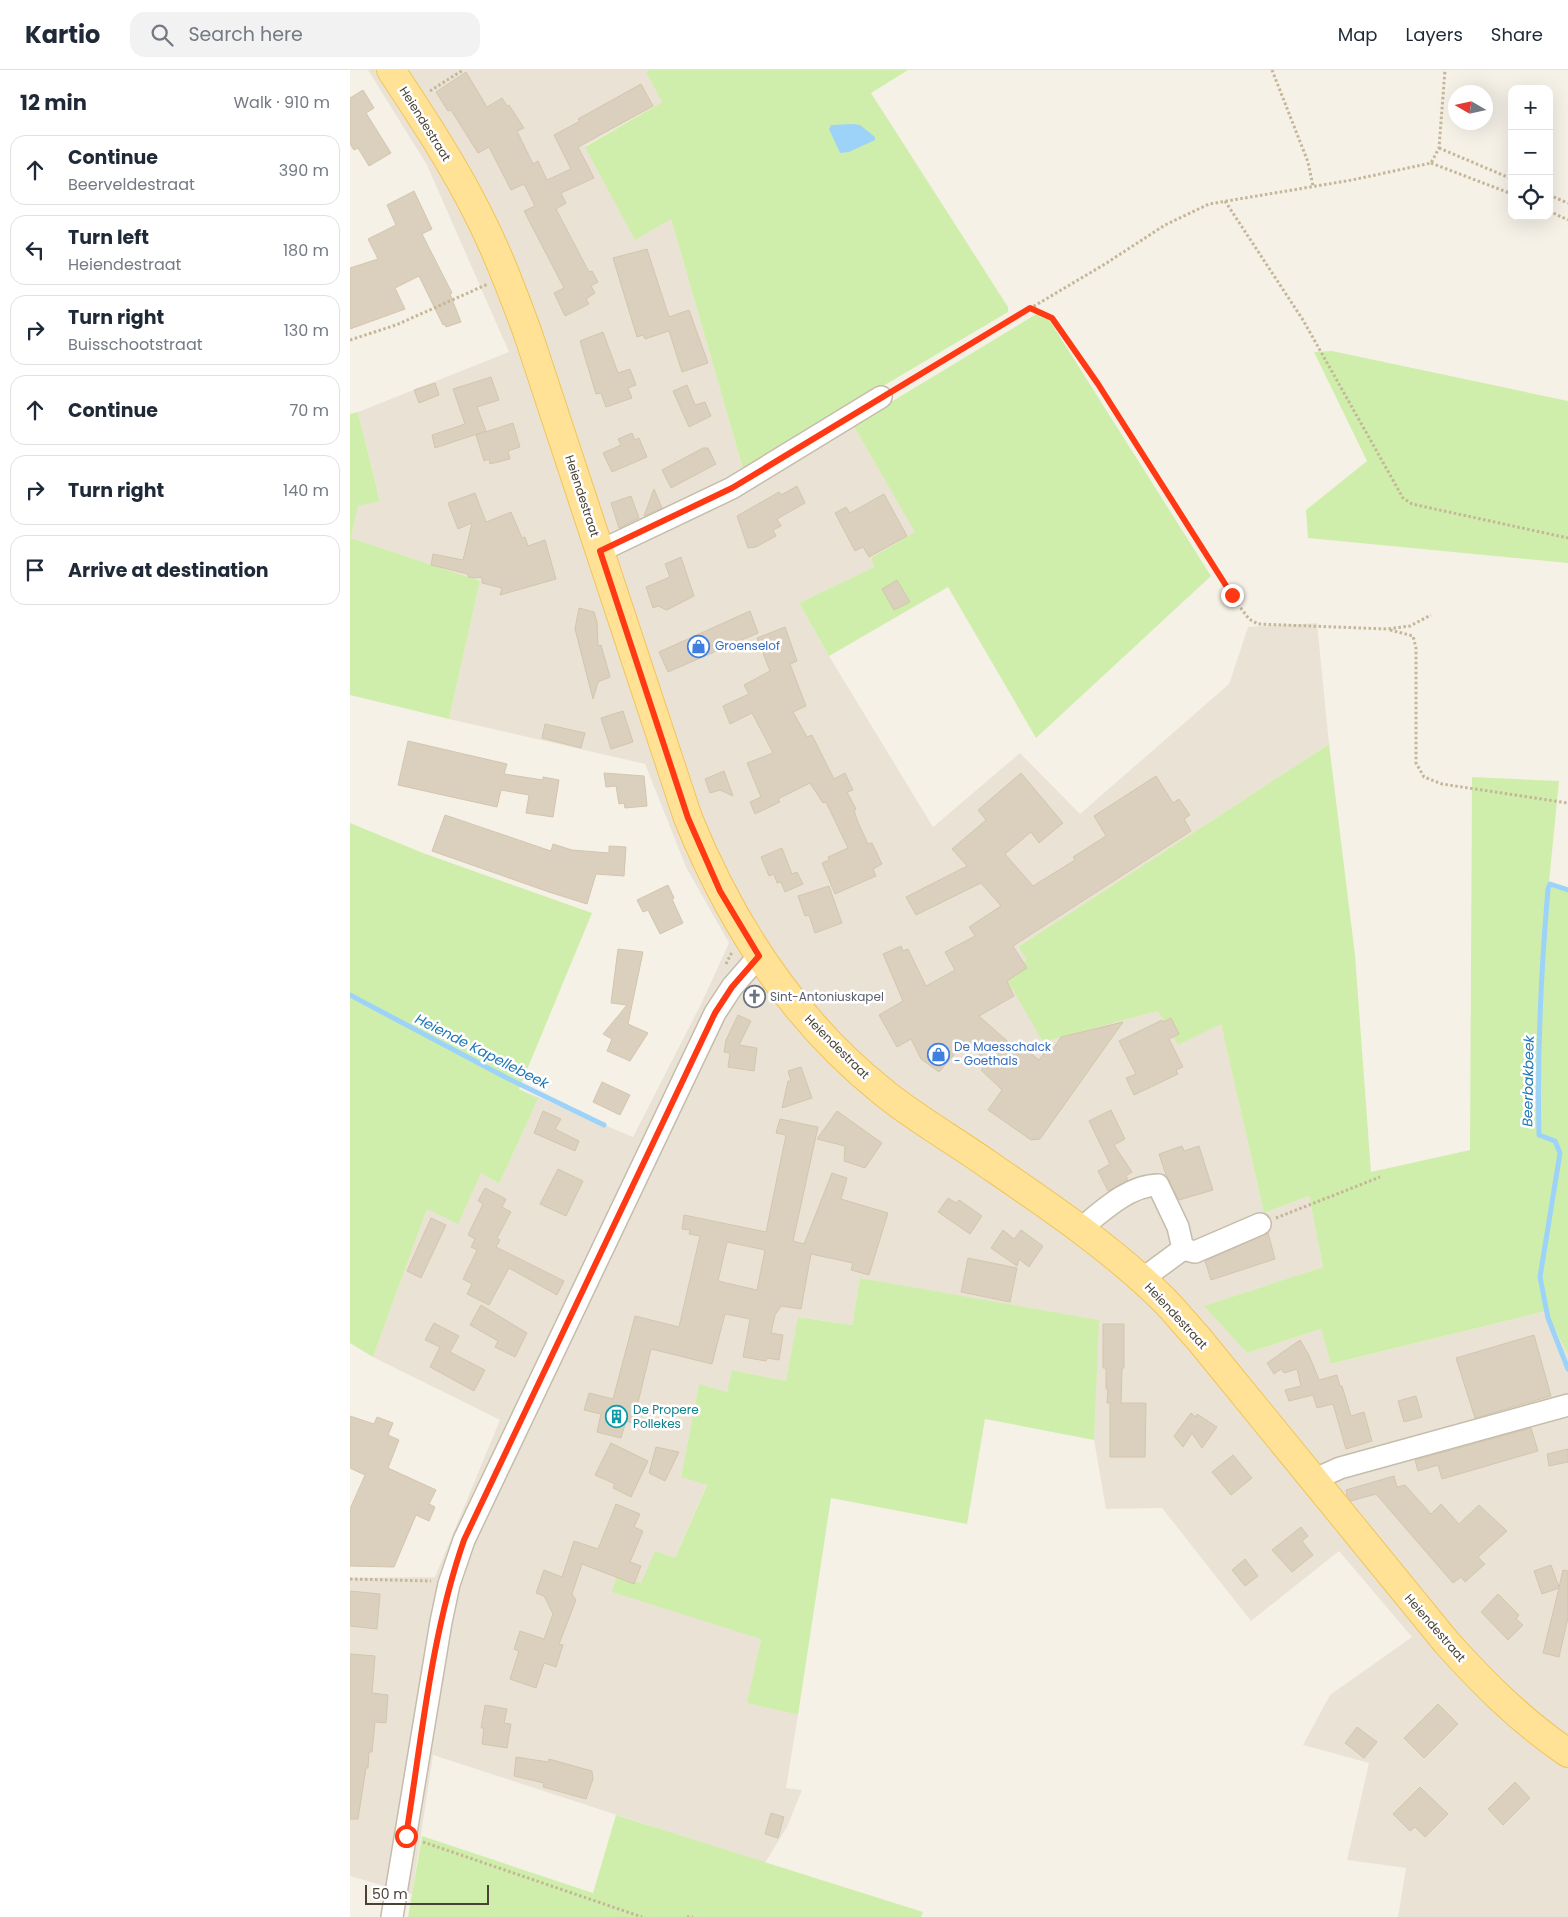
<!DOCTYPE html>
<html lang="en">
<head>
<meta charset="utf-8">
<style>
	body { margin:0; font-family:Poppins,sans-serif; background:#f2f2f3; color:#1f2937 }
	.controls { position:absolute; right:15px; top:15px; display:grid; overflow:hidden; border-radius:10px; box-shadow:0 5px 20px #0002 }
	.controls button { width:45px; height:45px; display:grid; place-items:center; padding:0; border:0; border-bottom:1px solid #e0e1e3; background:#fff; color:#1f2937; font:25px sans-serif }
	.compass { position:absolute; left:1098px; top:15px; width:45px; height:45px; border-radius:50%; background:#fff; box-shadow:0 5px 20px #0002; rotate:279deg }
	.scale { position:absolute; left:15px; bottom:12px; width:124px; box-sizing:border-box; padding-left:5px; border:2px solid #494235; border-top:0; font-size:14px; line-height:18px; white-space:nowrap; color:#494235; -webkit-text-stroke:4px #fff; paint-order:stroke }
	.stop { position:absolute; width:15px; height:15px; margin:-11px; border:4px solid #ff3914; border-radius:50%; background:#fff }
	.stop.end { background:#ff3914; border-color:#fff; box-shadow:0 1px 5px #0008 }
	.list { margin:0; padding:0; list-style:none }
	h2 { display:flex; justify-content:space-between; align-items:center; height:65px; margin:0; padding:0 20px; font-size:21px }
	h2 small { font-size:16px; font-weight:400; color:#747a83 }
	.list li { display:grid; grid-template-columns:32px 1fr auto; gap:15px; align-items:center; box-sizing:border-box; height:70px; margin:0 10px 10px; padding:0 10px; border:1px solid #e0e1e3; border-radius:15px }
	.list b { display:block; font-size:19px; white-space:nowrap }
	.list p { margin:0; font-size:16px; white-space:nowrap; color:#747a83 }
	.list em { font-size:16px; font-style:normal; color:#747a83 }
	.icon { flex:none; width:28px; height:28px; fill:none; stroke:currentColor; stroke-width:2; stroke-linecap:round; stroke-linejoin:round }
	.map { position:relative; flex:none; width:1218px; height:1847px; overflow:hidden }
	header { display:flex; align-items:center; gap:30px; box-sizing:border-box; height:70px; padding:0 25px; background:#fff; border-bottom:1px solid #e0e1e3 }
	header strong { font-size:24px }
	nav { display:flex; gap:28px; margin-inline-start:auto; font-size:18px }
	.search { width:350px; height:45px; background:#f2f2f3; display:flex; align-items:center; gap:12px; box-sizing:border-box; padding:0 18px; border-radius:15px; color:#747a83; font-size:19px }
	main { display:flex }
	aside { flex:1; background:#fff }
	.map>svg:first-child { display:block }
	.residential { fill:#eae3d5 }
	.green { fill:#d0eeab }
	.water { fill:#9dd3f9 }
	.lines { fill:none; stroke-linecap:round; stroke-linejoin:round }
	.stream { stroke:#9dd3f9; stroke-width:5 }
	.building { fill:#dbd0be; stroke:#d4c5ad; fill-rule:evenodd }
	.minor-casing { stroke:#c5bcab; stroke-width:24 }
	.major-casing { stroke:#f1c459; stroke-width:30 }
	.path { stroke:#c5b698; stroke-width:3; stroke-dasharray:2.5 2.5; stroke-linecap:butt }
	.minor { stroke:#fff; stroke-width:21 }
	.major { stroke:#ffe296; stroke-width:28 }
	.route { stroke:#ff3914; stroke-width:6 }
	.labels { text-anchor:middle; stroke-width:5; stroke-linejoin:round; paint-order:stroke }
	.street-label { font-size:12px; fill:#494235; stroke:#fff }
	.shop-label { font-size:12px; fill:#366cbe; stroke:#fff; text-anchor:start }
	.worship-label { font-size:12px; fill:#5b616d; stroke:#fff; text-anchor:start }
	.culture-label { font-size:12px; fill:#0d838f; stroke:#fff; text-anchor:start }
	.water-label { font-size:14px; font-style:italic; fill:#2079b9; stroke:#fff }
</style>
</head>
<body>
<header>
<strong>Kartio</strong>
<div class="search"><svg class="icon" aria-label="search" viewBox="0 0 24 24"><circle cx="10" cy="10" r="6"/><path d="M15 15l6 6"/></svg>Search here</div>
<nav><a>Map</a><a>Layers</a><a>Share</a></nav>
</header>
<main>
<aside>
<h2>12 min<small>Walk · 910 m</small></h2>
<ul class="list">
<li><svg class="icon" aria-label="ahead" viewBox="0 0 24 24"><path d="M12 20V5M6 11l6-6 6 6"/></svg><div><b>Continue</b><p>Beerveldestraat</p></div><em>390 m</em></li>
<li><svg class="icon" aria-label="left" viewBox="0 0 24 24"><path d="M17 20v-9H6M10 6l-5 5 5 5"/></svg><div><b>Turn left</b><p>Heiendestraat</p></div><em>180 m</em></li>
<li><svg class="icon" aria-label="right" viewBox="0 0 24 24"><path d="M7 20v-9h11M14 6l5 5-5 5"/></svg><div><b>Turn right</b><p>Buisschootstraat</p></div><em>130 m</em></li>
<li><svg class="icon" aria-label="ahead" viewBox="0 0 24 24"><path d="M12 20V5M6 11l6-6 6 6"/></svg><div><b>Continue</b></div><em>70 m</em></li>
<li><svg class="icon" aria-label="right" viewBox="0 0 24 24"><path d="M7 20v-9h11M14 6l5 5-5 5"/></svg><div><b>Turn right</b></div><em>140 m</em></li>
<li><svg class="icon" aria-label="arrive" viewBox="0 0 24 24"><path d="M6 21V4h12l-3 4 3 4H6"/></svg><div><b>Arrive at destination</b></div></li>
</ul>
</aside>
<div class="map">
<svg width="1218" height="1847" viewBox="0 0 1218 1847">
	<rect width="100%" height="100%" fill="#f5f1e7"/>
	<path class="residential" d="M18 0H300L297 2 312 32 235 76 321 149 393 399 503 355 566 462 521 488 524 497 449 533 479 586 583 757 670 683 730 744 879 614 898 557 967 553 979 674 668 877 677 890 693 972 808 941 871 953 914 1143 959 1126 973 1197 855 1236 897 1283 971 1259 982 1294 1196 1241 1218 1285V1847H1048L1056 1798 997 1790 1019 1693 953 1675 980 1625 1062 1567 989 1481 901 1551 812 1438 756 1439 744 1370 748 1250 510 1209 502 1255 449 1247 436 1311 383 1300 377 1322 349 1315 331 1407 357 1414 325 1488 411 1569 398 1633 448 1645 436 1718 452 1720 437 1757 415 1793 83 1685 62 1824 0 1806V1508L85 1507 150 1350 23 1287 77 1139 131 1103 149 1114 188 1029 169 1019 283 1067 351 934 379 873 336 797 295 694 99 649 130 511 1 468 8 436 30 430 8 342 159 282 77 95Z"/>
	<g class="green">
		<path d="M300 0H558L521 23 658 237V242L393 399 321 149 285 170 235 77 312 32 296 2Z"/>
		<path d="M693 240 861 506 686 668 598 517 479 586 449 533 524 497 521 488 565 462 503 355Z"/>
		<path d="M982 281 1218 331V493L958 468 956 440 1017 391 964 282Z"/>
		<path d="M8 342 30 431 8 436 1 468 130 511 99 649 0 625V344Z"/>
		<path d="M979 674 1005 885 1021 1102 1120 1080 1122 707 1209 711 1199 812 1218 818V1285L1196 1241 981 1294 971 1259 897 1283 854 1236 973 1197 959 1126 914 1143 871 954 828 975 808 941 693 972 655 906 677 890 668 877Z"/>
		<path d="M0 753 73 783 242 843 169 1019 188 1029 149 1114 131 1103 108 1154 77 1139 23 1287 0 1273Z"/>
		<path d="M510 1208 749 1250 744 1370 635 1349 617 1454 481 1428 448 1645 397 1633 411 1569 262 1522 267 1505 291 1513 305 1481 325 1488 357 1415 331 1407 349 1314 377 1322 382 1300 436 1311 448 1247 502 1255Z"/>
		<path d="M266 1745 573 1842 571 1847H58L72 1766 243 1823Z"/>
	</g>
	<path class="water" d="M504 54 510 55 525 67V70L499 82 490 83 479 59 481 55Z"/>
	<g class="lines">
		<g class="stream">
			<path d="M1218 820 1200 814 1198 819C1191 901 1187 982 1189 1065L1205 1071 1210 1083 1190 1207 1198 1248 1218 1299"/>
			<path d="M0 925 155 1007 254 1055"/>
		</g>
	</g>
	<g class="building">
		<path d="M116 2 137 37 152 28 157 36 159 35 174 58 167 61 183 94 188 91 197 110 221 99 204 65 230 51 228 49 291 14 303 36 228 77 244 108 211 123 216 133 206 139 239 202 242 201 248 212 241 216 245 223 236 229 239 234 215 246 204 223 214 218 174 141 185 136 174 114 161 120 139 77 128 83 101 40 98 41 86 22Z"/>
		<path d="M13 20 24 38 16 43 41 83 19 96 8 78 4 80 0 74V28Z"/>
		<path d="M64 121 82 159 72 164 102 223 100 224 111 252 96 257 95 254 93 255 69 206 45 218 55 239 0 259V198L28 189 18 169 46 155 37 135Z"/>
		<path d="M297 179 319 247 339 240 358 293 332 302 319 261 295 269 293 265 287 267 263 188Z"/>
		<path d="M253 262 268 303 280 299 286 315 278 318 282 328 256 337 251 323 246 324 230 271Z"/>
		<path d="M141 307 149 330 127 337 136 361 85 378 82 365 115 354 103 319Z"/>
		<path d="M85 313 89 325 69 333 64 320Z"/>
		<path d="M337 315 345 335 355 332 361 346 339 357 323 321Z"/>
		<path d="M163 353 170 377 158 381 160 389 140 394 139 389 134 391 126 365Z"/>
		<path d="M282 363 285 370 289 368 297 387 262 402 253 383 271 375 268 369Z"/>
		<path d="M353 378H358L366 394 321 418 312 400Z"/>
		<path d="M447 416 455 433 427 449 431 456 423 460 426 466 406 477 398 478 387 446 429 422 431 425Z"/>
		<path d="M304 419 312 438 294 446Z"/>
		<path d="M125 423 136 452 161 442 172 468 175 467 178 476 195 470 206 509 150 525 152 518 132 513V507L123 508 118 507V504L81 495 83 484 113 490 122 453 108 459 98 433Z"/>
		<path d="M534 424 557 466 519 487 513 477 505 481 485 443 496 437 500 443Z"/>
		<path d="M281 426 289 448 269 458 261 433Z"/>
		<path d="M331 487 344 526 317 540 308 536 303 538 296 517 320 507 315 494Z"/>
		<path d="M547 510 560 532 544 540 532 519Z"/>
		<path d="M229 538 244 542 247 552 248 576 251 575 260 607 248 612 243 629 225 559Z"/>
		<path d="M400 541 408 563 318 602 309 582Z"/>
		<path d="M435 557 447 591 440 594 456 636 443 642 457 667 462 665 484 709 495 703 503 720 497 722 506 739 504 740 507 750 518 774 522 773 532 794 523 799 526 806 485 824 472 793 479 790 478 787 498 778 476 732 473 733 460 713 428 729 430 732 405 744 400 732 411 727 397 693 423 683 402 643 380 654 373 636 399 624 394 615 420 601 407 568Z"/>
		<path d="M273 641 283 672 261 679 251 648Z"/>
		<path d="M195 654 235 663 231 678 192 668Z"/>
		<path d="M58 671 157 694 154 704 193 710V707L209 710 203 747 176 743 179 725 151 720 147 737 48 715Z"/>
		<path d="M374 701 383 726 370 720 360 723 355 709Z"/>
		<path d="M254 703 294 706 297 736 275 738 274 733 269 734 266 716 256 717Z"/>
		<path d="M671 703 713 753 689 773 681 762 655 784 683 816 725 790 723 787 756 766 744 746 806 706 823 733 829 729 840 745 834 749 841 761 663 876 677 898 657 911 664 926 629 946 664 977 668 973 689 990 698 978 702 981 711 967 773 952 690 1069 681 1070 638 1040 652 1020 631 1000 638 992 615 972 589 1002 571 989 561 969 547 977 529 945 553 931 533 884 551 876 553 881 558 879 576 916 605 900 595 882 625 866 619 857 651 836 631 813 566 845 556 827 617 796 602 779 636 750 628 740Z"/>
		<path d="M95 745 201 781 203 774 222 780 259 783V776L276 777 274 806 246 804 237 834 199 822 82 781Z"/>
		<path d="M432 778 442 804 447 802 453 814 435 822 431 812 427 813 424 804 419 806 411 787Z"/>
		<path d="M318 815 324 828 322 829 333 853 310 864 298 840 293 842 287 830Z"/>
		<path d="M479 816 492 853 465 863 459 845 455 846 448 826Z"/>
		<path d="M268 879 293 882 278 954 298 963 280 991 257 981 262 969 253 964 277 935 261 933Z"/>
		<path d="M388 945 401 951 389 975 407 978 404 1001 378 997 380 983 374 982 376 970Z"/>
		<path d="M821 948 829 964 819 969 833 997 826 1000 828 1004 784 1025 776 1008 786 1004 769 971 812 950 813 952Z"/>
		<path d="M451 997 462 1028 432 1038 438 1011H441L438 1001Z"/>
		<path d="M252 1012 280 1025 270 1045 243 1032Z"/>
		<path d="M761 1040 775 1069 764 1075 782 1102 776 1106 778 1110 758 1121 748 1101 760 1094 739 1051Z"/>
		<path d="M193 1041 211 1049 205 1059 229 1071 225 1081 184 1063Z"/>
		<path d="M487 1041 532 1073 515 1098 494 1091 495 1076 467 1069Z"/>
		<path d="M430 1049 468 1057 443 1171 454 1174 482 1103 497 1108 491 1129 538 1143 519 1205 501 1200 503 1193 461 1184 451 1239 431 1236 425 1245 421 1263 433 1265 429 1290 417 1288 416 1291 393 1287 400 1249 375 1244 362 1294 301 1279 283 1353 276 1351 271 1368 247 1362 251 1344 234 1340 239 1323 263 1329 285 1246 329 1257 350 1166 339 1164 340 1160 332 1159 334 1145 416 1162 436 1065 426 1063ZM377 1172 415 1180 407 1220 368 1211Z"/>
		<path d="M832 1076 834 1081 849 1076 863 1120 829 1130 816 1105 809 1084Z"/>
		<path d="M208 1099 233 1111 216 1146 190 1134Z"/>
		<path d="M135 1118 156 1129 152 1137 161 1142 147 1168 150 1170 146 1177 214 1211 207 1225 159 1198 139 1235 117 1224 122 1214 113 1209 127 1180 121 1177 125 1169 118 1165 133 1134 128 1131Z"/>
		<path d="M598 1128 606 1133 609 1130 632 1146 620 1164 588 1142Z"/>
		<path d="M81 1148 96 1155 71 1208 57 1201Z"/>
		<path d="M653 1160 664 1169 671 1160 693 1176 679 1197 669 1189 667 1196 641 1178Z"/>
		<path d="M918 1163 925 1189 861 1210 855 1191Z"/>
		<path d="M618 1188 667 1198 660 1232 611 1222Z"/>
		<path d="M131 1235 177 1263 165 1287 145 1277 148 1271 120 1255Z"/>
		<path d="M84 1253 109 1266 100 1282 135 1300 124 1321 80 1297 90 1277 75 1270Z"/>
		<path d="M753 1254H774V1298H772L771 1333H796L795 1387H760V1333H757L758 1319H756V1298H753Z"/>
		<path d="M1184 1265 1201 1326 1125 1348 1106 1288Z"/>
		<path d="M950 1270 959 1285 969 1310 987 1305 990 1316H992L1001 1346 1014 1342 1022 1371 996 1379 983 1334 967 1338 963 1325 939 1331 935 1320 951 1316 947 1299 934 1303 931 1299 924 1304 917 1293Z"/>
		<path d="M1066 1326 1072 1347 1054 1352 1048 1331Z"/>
		<path d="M841 1343 846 1347 847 1344 867 1357 852 1378 842 1363 833 1377 824 1366Z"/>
		<path d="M0 1346 24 1354 27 1347 43 1353 38 1365 49 1370 38 1398 86 1420 79 1434 85 1437 79 1451 66 1445 44 1497 0 1496V1439L15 1405 0 1398Z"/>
		<path d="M1181 1358 1188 1381 1092 1409 1088 1395 1068 1401 1065 1390Z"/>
		<path d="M261 1373 298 1391 281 1427 263 1418 265 1414 245 1405Z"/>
		<path d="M306 1377 329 1382 315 1411 299 1403Z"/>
		<path d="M1218 1379V1392L1199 1396 1197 1384Z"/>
		<path d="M883 1385 902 1408 881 1425 862 1402Z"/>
		<path d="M1044 1406 1047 1417 1055 1415 1081 1444 1091 1434 1109 1454 1129 1435 1157 1461 1128 1487 1135 1494 1115 1512 1111 1507 1103 1513 1026 1424 1001 1431 997 1426 996 1420Z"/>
		<path d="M266 1434 290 1444 284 1457 293 1461 280 1492 291 1496 284 1514 232 1494 222 1524 226 1530 209 1574 213 1575 206 1597 194 1593 186 1618 160 1609 169 1581 164 1579 170 1561 194 1569 203 1544 194 1526 186 1523 194 1500 212 1507 224 1471 248 1479Z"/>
		<path d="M951 1457 958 1466 952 1471 963 1485 942 1502 922 1480Z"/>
		<path d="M895 1489 908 1506 895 1516 882 1500Z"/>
		<path d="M1201 1495 1209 1517 1213 1500 1218 1501V1548L1209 1587 1193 1583 1209 1518 1192 1524 1184 1501Z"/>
		<path d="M0 1521 30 1524 27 1559 0 1556Z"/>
		<path d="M1148 1524 1169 1545 1166 1549 1173 1555 1158 1570 1131 1542Z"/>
		<path d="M0 1584 25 1586 22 1623 38 1625 36 1653 25 1652 22 1682H19L18 1698H16L8 1749H0Z"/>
		<path d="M1088 1634 1108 1654 1074 1688 1054 1668Z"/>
		<path d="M135 1635 157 1639 154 1653 161 1654 157 1678 132 1674 134 1658H131Z"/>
		<path d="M1007 1657 1027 1672 1014 1688 995 1673Z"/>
		<path d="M166 1687 198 1692 199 1689 242 1701 243 1709 236 1729 193 1717 194 1713 164 1706Z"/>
		<path d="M1165 1712 1180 1728 1153 1755 1138 1739Z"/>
		<path d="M1070 1717 1098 1744 1075 1767 1065 1757 1060 1761 1043 1744Z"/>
		<path d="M421 1743 434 1747 428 1768 415 1764Z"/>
	</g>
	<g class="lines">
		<defs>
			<g id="minor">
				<path d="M250 481 382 418 531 327"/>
				<path d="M729 1160C751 1142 779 1115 808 1115L828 1157 833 1179 791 1210"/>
				<path d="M833 1179 845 1182 910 1154"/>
				<path d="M963 1410 990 1398 1218 1335"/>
				<path d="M42 1847 91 1552 99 1514 114 1470 365 943 382 917 409 886"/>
			</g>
			<path id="major" d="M41 0C72 47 103 94 128 144 148 183 163 223 178 264L338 748C381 854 443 950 533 1022 566 1049 604 1070 639 1095 699 1136 761 1178 813 1229 825 1241 836 1255 848 1268L1097 1573C1134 1614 1172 1652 1218 1683"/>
		</defs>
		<use href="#minor" class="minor-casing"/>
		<use href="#major" class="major-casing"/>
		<g class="path">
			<path d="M922 0 958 92 963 116"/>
			<path d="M80 21 113 0"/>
			<path d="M1089 78 1162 109"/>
			<path d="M1081 93 1162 124"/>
			<path d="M1199 125 1218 133"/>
			<path d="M875 131 953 250 1053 428 1062 434 1218 468"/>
			<path d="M1199 141 1218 150"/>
			<path d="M680 238 702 248 749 314 881 525 899 549 908 554 1037 559 1060 556 1081 545"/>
			<path d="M0 270 46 255 138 214"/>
			<path d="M546 318 755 194 815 155 859 134 1002 110 1081 93 1089 78 1095 0"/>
			<path d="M1040 560 1063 566 1066 578V693L1074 707 1092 714 1218 733"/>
			<path d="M376 894 382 882"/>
			<path d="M926 1148 1030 1107"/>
			<path d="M0 1509 81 1511"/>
			<path d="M73 1772 292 1847"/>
			<path d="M337 1847H343"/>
		</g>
		<use href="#minor" class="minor"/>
		<use href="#major" class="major"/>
	</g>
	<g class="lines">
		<path class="route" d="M56 1766C72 1667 81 1565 114 1470L365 943 382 917 409 886 370 821 338 748 250 481 382 418 680 238 702 248 748 314 882 525"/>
	</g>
	<defs>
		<symbol id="shop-ring" viewBox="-11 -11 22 22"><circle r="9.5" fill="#fff" stroke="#3f7fe0" stroke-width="1.5"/><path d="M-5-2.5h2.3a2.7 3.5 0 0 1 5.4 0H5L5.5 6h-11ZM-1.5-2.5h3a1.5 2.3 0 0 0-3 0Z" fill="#3f7fe0"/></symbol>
		<symbol id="church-ring" viewBox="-11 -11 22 22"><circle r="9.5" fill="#fff" stroke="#6b7280" stroke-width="1.5"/><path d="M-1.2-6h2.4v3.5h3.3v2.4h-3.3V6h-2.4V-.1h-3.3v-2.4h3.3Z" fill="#6b7280"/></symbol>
		<symbol id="building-ring" viewBox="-11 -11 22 22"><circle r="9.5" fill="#fff" stroke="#0f9aa8" stroke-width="1.5"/><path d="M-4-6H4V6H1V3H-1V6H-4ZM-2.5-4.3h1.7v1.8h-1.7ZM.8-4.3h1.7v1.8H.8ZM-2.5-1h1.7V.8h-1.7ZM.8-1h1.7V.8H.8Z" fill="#0f9aa8"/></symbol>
	</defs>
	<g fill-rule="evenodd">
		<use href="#shop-ring" x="336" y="564" width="25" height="25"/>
		<use href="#church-ring" x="392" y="914" width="25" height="25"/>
		<use href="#shop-ring" x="576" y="972" width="25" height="25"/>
		<use href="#building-ring" x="254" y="1334" width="25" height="25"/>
	</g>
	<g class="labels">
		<g class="street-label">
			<text transform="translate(75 54) rotate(58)" y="4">Heiendestraat</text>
			<text transform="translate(232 426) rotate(72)" y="4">Heiendestraat</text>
			<text transform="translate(487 977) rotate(45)" y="4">Heiendestraat</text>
			<text transform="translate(826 1246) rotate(47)" y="4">Heiendestraat</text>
			<text transform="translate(1085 1558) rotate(49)" y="4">Heiendestraat</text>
		</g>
		<g class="shop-label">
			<text x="365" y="580">Groenselof</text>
			<text x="604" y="981">De Maesschalck<tspan x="604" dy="14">- Goethals</tspan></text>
		</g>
		<g class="worship-label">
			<text x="420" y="931">Sint-Antoniuskapel</text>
		</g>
		<g class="culture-label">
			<text x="283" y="1344">De Propere<tspan x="283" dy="14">Pollekes</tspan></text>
		</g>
		<g class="water-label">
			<text transform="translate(132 981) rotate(27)" y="5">Heiende Kapellebeek</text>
			<text transform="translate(1178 1011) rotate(-89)" y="5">Beerbakbeek</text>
		</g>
	</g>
</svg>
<div class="controls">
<button>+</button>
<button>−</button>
<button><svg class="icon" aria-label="locate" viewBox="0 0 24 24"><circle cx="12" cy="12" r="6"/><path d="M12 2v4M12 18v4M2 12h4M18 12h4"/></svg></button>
</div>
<svg class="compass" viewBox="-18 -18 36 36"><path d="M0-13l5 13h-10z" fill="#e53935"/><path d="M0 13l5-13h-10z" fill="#747a83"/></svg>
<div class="scale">50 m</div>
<div class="stop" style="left:56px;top:1766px"></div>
<div class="stop end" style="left:882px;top:525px"></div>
</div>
</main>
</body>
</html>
